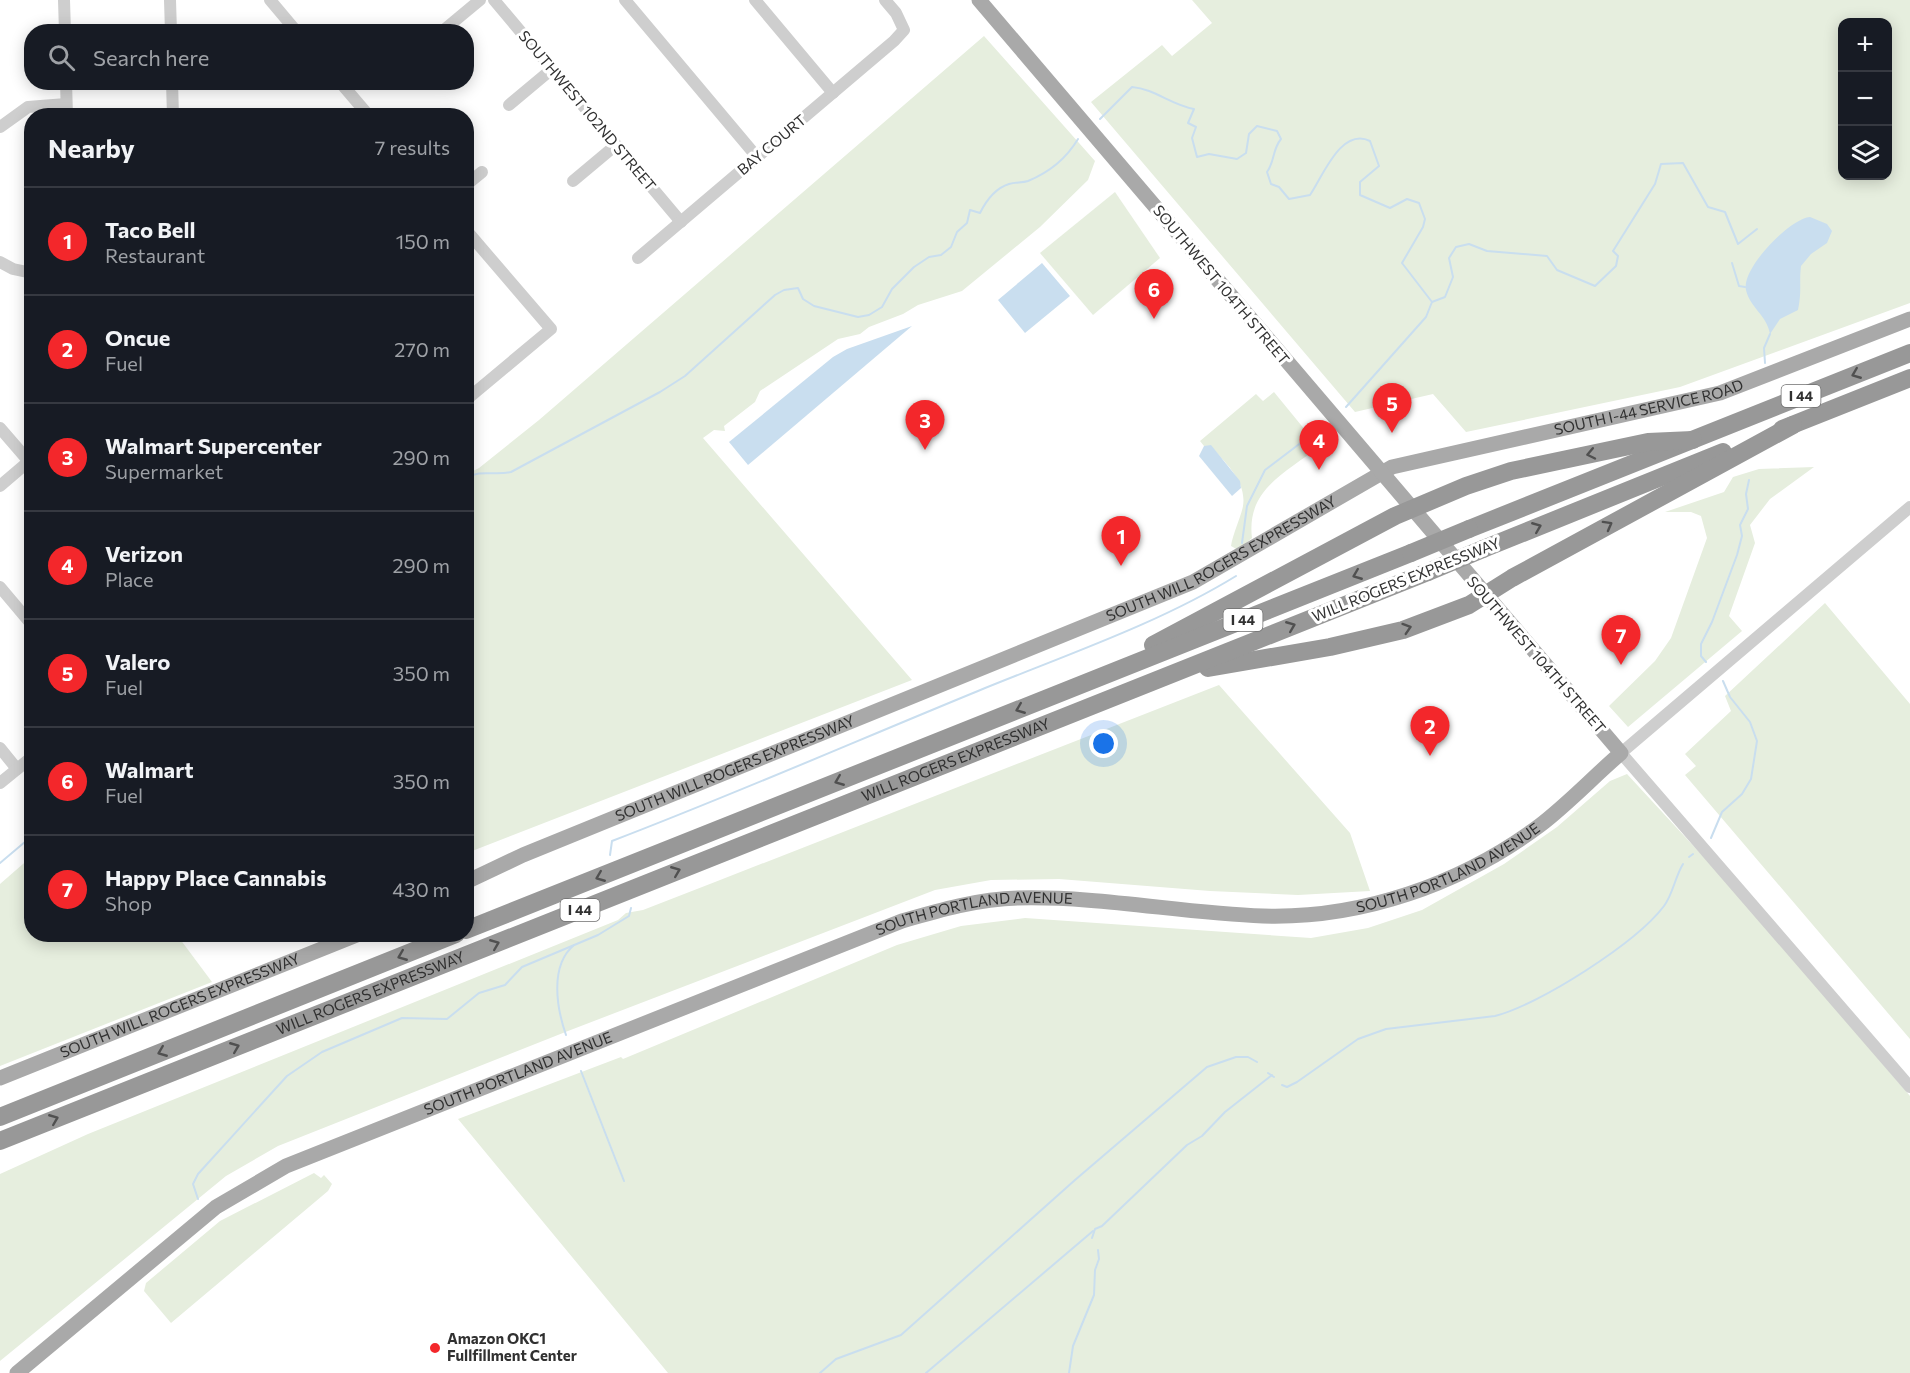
<!DOCTYPE html>
<html lang="en">
<head>
<meta charset="utf-8">
<style>
	body { margin:0; font-family:Commissioner,sans-serif; background:#20242c; color:#f1f3f6 }
	.controls { position:absolute; right:18px; top:18px; display:grid; overflow:hidden; border-radius:12px; box-shadow:0 3px 15px #0003 }
	.controls button { width:54px; height:54px; display:grid; place-items:center; padding:0; border:0; border-bottom:2px solid #363941; background:#171b24; color:#f1f3f6; font:30px sans-serif }
	.you { position:absolute; left:1104px; top:744px; width:21px; height:21px; margin:-15px; border:4px solid #fff; border-radius:50%; background:#1a73e8; box-shadow:0 0 0 9px #1a73e833 }
	.badge { display:grid; place-items:center; width:39px; height:39px; border-radius:50%; background:#f3272b; color:#fff; font-size:20px; font-weight:700 }
	.pin { position:absolute; translate:-50% -50px; filter:drop-shadow(0 2px 3px #0008) }
	.pin::after { content:''; position:absolute; top:32px; width:21px; height:18px; background:inherit; clip-path:polygon(0 0,100% 0,50% 100%) }
	.list { margin:0; padding:0; list-style:none }
	h2 { display:flex; justify-content:space-between; align-items:center; height:78px; margin:0; padding:0 24px; font-size:26px }
	h2 small { font-size:20px; font-weight:400; color:#9ea1a6 }
	.list li { display:grid; grid-template-columns:39px 1fr auto; gap:18px; align-items:center; box-sizing:border-box; height:108px; padding:0 24px; border-top:2px solid #363941 }
	.list b { display:block; font-size:22px; white-space:nowrap }
	.list p { margin:0; font-size:20px; white-space:nowrap; color:#9ea1a6 }
	.list em { font-size:20px; font-style:normal; color:#9ea1a6 }
	.icon { flex:none; width:33px; height:33px; fill:none; stroke:currentColor; stroke-width:2; stroke-linecap:round; stroke-linejoin:round }
	.map { position:relative; flex:none; width:1910px; height:1373px; overflow:hidden }
	.search { position:absolute; background:#171b24; box-shadow:0 3px 15px #0003; left:24px; top:24px; width:450px; height:66px; display:flex; align-items:center; gap:15px; box-sizing:border-box; padding:0 21px; border-radius:24px; color:#9ea1a6; font-size:22px }
	.panel { position:absolute; background:#171b24; box-shadow:0 3px 15px #0003; left:24px; top:108px; width:450px; height:834px; border-radius:24px }
	.map>svg:first-child { display:block }
	.green { fill:#e6eede; fill-rule:evenodd }
	.water { fill:#c9deef }
	.lines { fill:none; stroke-linecap:round; stroke-linejoin:round }
	.stream { stroke:#c9deef; stroke-width:2 }
	.minor { stroke:#cecece; stroke-width:12 }
	.major { stroke:#a9a9a9; stroke-width:15 }
	.highway { stroke:#989898; stroke-width:18 }
	.highway-bridge { stroke:#989898; stroke-width:18 }
	.oneway { stroke:#505050 }
	.poi-dot { fill:#f3272b; stroke:#fff; stroke-width:2 }
	.labels { text-anchor:middle; stroke-width:6; stroke-linejoin:round; paint-order:stroke }
	.shield { fill:#fff; stroke:#6f6f6f; stroke-width:1.5 }
	.shield-label { font-size:14px; font-weight:bold; fill:#313131 }
	.street-label { font-size:15px; fill:#313131; stroke:#fff }
	.poi-label { font-size:15px; font-weight:bold; fill:#313131; stroke:#fff; text-anchor:start }
</style>
</head>
<body>
<div class="map">
<svg width="1910" height="1373" viewBox="0 0 1910 1373">
	<rect width="100%" height="100%" fill="#fff"/>
	<g class="green">
		<path d="M1192 0H1910V303L1680 387 1466 432 1433 394 1355 412 1091 102 1162 45 1172 56 1212 23ZM1842 22H1888V176H1842Z"/>
		<path d="M984 36 1095 161 1088 180 1040 227 962 291 918 305 903 314 869 327 860 334 838 339 760 391 755 402 724 426 725 431 714 430 703 438 912 680 467 853V474L479 468 539 420Z"/>
		<path d="M1115 192 1160 258 1093 315 1040 253Z"/>
		<path d="M1274 392 1319 447C1285 473 1246 490 1252 538L1238 550 1231 546C1233 533 1241 517 1243 506 1247 481 1225 463 1211 446H1204L1200 441 1256 394 1263 401Z"/>
		<path d="M1814 467 1770 499 1750 525 1755 543 1729 616 1742 631 1628 727 1609 706 1655 661 1671 638 1707 538 1701 516 1691 512H1665L1724 492 1733 477 1759 469Z"/>
		<path d="M1825 603 1910 704V1039L1685 775 1696 766 1685 754 1731 711 1725 696Z"/>
		<path d="M1219 685 1350 833 1370 891 1298 895 1210 891 1059 879 991 880 935 890 568 1031 278 1146 226 1176 0 1361V1174L88 1134 618 920 626 913 643 910 715 882Z"/>
		<path d="M1627 774 1747 904 1910 1096V1373H668L458 1119 621 1057 623 1059 897 945 961 926 1025 918 1311 938 1368 928 1422 910 1504 864 1557 827 1610 781Z"/>
		<path d="M31 857 32 934 177 935 212 982 0 1066V884Z"/>
		<path d="M314 1173 321 1178 324 1175 332 1184 328 1191 171 1323 144 1291 146 1283 220 1221Z"/>
	</g>
	<g class="water">
		<path d="M1810 217 1827 224 1832 231 1827 243 1811 254 1801 266C1799 283 1802 291 1798 310L1780 319 1770 334C1767 315 1750 308 1746 290 1741 269 1789 219 1810 217Z"/>
		<path d="M1042 263 1070 296 1025 333 998 300Z"/>
		<path d="M912 326 748 465 729 442 833 357 847 349Z"/>
		<path d="M1211 445 1240 481 1241 488 1232 496 1199 456 1204 446Z"/>
	</g>
	<g class="lines">
		<g class="stream">
			<path d="M1100 119 1132 87C1155 89 1171 105 1194 109L1188 123 1196 127 1192 138 1197 157 1209 154 1237 159 1246 153 1249 134 1257 126 1277 131 1281 139C1272 150 1275 161 1267 172L1271 184 1279 187 1289 199 1310 195C1323 176 1341 127 1370 141L1379 166 1360 182V195L1390 208 1407 199 1419 203 1425 219 1423 227 1402 263 1432 302"/>
			<path d="M1732 263 1739 286 1745 287"/>
			<path d="M1765 363 1764 348 1770 334"/>
			<path d="M1346 407 1426 317 1432 302 1445 297 1453 277 1449 258 1456 247 1469 244 1487 251 1547 256 1557 270 1595 286 1616 266 1618 256 1613 251 1655 184 1661 164 1683 163 1708 207 1725 212 1738 244 1757 229"/>
			<path d="M466 478C481 469 494 476 511 472L660 392 685 376 775 295 784 290 798 288 803 299 814 306 858 317 869 315 882 307 892 289 914 267 929 257 941 255 951 247 957 232 967 223 970 210 980 213C986 201 996 188 1009 184 1016 182 1022 183 1028 181 1050 172 1066 159 1078 139"/>
			<path d="M1242 543 1247 506 1265 470 1319 429"/>
			<path d="M1706 662 1701 656V644L1712 622 1737 555 1742 536 1740 525 1748 509 1746 494 1749 480"/>
			<path d="M1711 838 1722 812 1742 794 1751 779 1757 741 1750 722 1730 697 1723 681"/>
			<path d="M610 855 612 841C735 794 856 741 978 691 1063 656 1158 624 1236 576"/>
			<path d="M1689 857 1693 854"/>
			<path d="M0 863 32 836"/>
			<path d="M566 1035C557 1009 549 966 574 945"/>
			<path d="M581 1071 624 1181"/>
			<path d="M1268 1073 1274 1077"/>
			<path d="M1282 1085 1287 1087 1297 1082 1358 1039 1386 1029 1495 1016C1539 1005 1636 943 1664 906 1673 894 1675 877 1683 864"/>
			<path d="M198 1199 193 1184 198 1174 287 1076 322 1052 402 1018 447 1019 479 993 505 985 522 967 598 935 629 916 631 908"/>
			<path d="M1092 1238 1095 1229 1102 1226 1187 1145 1202 1136 1225 1112 1272 1075"/>
			<path d="M820 1373 836 1359 901 1335 1075 1180 1207 1067 1236 1057H1248L1257 1062"/>
			<path d="M926 1373 1093 1231"/>
			<path d="M1069 1373 1073 1346 1094 1295 1095 1270 1099 1259 1098 1250"/>
		</g>
		<g class="minor">
			<path d="M64 0 65 32"/>
			<path d="M170 0 171 32"/>
			<path d="M270 0 297 32"/>
			<path d="M494 0 681 222"/>
			<path d="M625 0 757 157"/>
			<path d="M755 0 833 93"/>
			<path d="M445 29 480 0"/>
			<path d="M66 82 67 116"/>
			<path d="M172 82 173 116"/>
			<path d="M340 82 369 116"/>
			<path d="M509 105 552 69"/>
			<path d="M0 127 28 107 66 104"/>
			<path d="M573 181 616 145"/>
			<path d="M466 185 482 172"/>
			<path d="M466 230 551 329 466 400"/>
			<path d="M638 258 894 41 904 30 896 13 885 0"/>
			<path d="M0 262 13 269 32 273"/>
			<path d="M0 428 32 465"/>
			<path d="M0 486 28 462"/>
			<path d="M1910 507 1621 753 1910 1087"/>
			<path d="M0 587 32 625"/>
			<path d="M0 748 17 769"/>
			<path d="M0 783 32 757"/>
		</g>
		<g class="major">
			<path id="s1" d="M466 882 523 855 1193 582 1392 467 1720 393 1910 319"/>
			<path id="s2" d="M0 1078 359 934"/>
			<path id="s3" d="M17 1373 216 1207 286 1166 902 921C940 910 978 899 1018 898 1100 896 1181 913 1263 916 1361 919 1461 884 1539 826 1568 804 1593 777 1621 753L979 0"/>
		</g>
		<g class="highway">
			<path d="M1782 429 1910 378"/>
			<path d="M1469 529 1910 353"/>
			<path d="M1483 549 1723 452"/>
			<path d="M1153 645 1395 516 1466 486 1511 471 1648 442 1693 440"/>
			<path d="M1208 668 1330 647 1403 630 1469 605 1512 578 1793 425"/>
			<path d="M466 930 1411 553"/>
			<path d="M0 1117 456 934"/>
			<path id="s4" d="M0 1141 1428 572"/>
		</g>
		<g class="highway-bridge">
			<path d="M1411 553 1469 529"/>
			<path d="M1428 572 1483 549"/>
		</g>
	</g>
	<defs><path id="oneway-chevron" d="M-2-3.5L2.5 0L-2 3.5" fill="none" stroke-width="1.6" stroke-linecap="round" stroke-linejoin="round" transform="scale(1.5)"/></defs>
	<g class="oneway">
		<use href="#oneway-chevron" transform="translate(1856 374) rotate(158)"/>
		<use href="#oneway-chevron" transform="translate(1591 454) rotate(168)"/>
		<use href="#oneway-chevron" transform="translate(1608 525) rotate(-29)"/>
		<use href="#oneway-chevron" transform="translate(1537 527) rotate(-22)"/>
		<use href="#oneway-chevron" transform="translate(1357 575) rotate(158)"/>
		<use href="#oneway-chevron" transform="translate(1291 626) rotate(-22)"/>
		<use href="#oneway-chevron" transform="translate(1407 628) rotate(-18)"/>
		<use href="#oneway-chevron" transform="translate(1020 709) rotate(158)"/>
		<use href="#oneway-chevron" transform="translate(839 781) rotate(158)"/>
		<use href="#oneway-chevron" transform="translate(676 871) rotate(-22)"/>
		<use href="#oneway-chevron" transform="translate(600 877) rotate(158)"/>
		<use href="#oneway-chevron" transform="translate(495 944) rotate(-22)"/>
		<use href="#oneway-chevron" transform="translate(402 956) rotate(158)"/>
		<use href="#oneway-chevron" transform="translate(235 1047) rotate(-22)"/>
		<use href="#oneway-chevron" transform="translate(162 1052) rotate(158)"/>
		<use href="#oneway-chevron" transform="translate(54 1119) rotate(-22)"/>
	</g>
	<circle class="poi-dot" cx="435" cy="1348" r="6"/>
	<g class="labels">
		<g class="shield">
			<rect x="1781.5" y="385" width="39" height="22" rx="4.5"/>
			<rect x="1223.5" y="609" width="39" height="22" rx="4.5"/>
			<rect x="560.5" y="899" width="39" height="22" rx="4.5"/>
		</g>
		<g class="shield-label">
			<text x="1801" y="401">I 44</text>
			<text x="1243" y="625">I 44</text>
			<text x="580" y="915">I 44</text>
		</g>
		<g class="street-label">
			<text transform="translate(587 111) rotate(50)" y="5">SOUTHWEST 102ND STREET</text>
			<text transform="translate(772 145) rotate(-40)" y="5">BAY COURT</text>
			<text transform="translate(1221 285) rotate(50)" y="5">SOUTHWEST 104TH STREET</text>
			<text dy="5" stroke="none"><textPath href="#s1" startOffset="1280">SOUTH I-44 SERVICE ROAD</textPath></text>
			<text dy="5" stroke="none"><textPath href="#s1" startOffset="822">SOUTH WILL ROGERS EXPRESSWAY</textPath></text>
			<text transform="translate(1406 580) rotate(-22)" y="5">WILL ROGERS EXPRESSWAY</text>
			<text transform="translate(1536 655) rotate(49)" y="5">SOUTHWEST 104TH STREET</text>
			<text dy="5" stroke="none"><textPath href="#s4" startOffset="1029">WILL ROGERS EXPRESSWAY</textPath></text>
			<text dy="5" stroke="none"><textPath href="#s1" startOffset="292">SOUTH WILL ROGERS EXPRESSWAY</textPath></text>
			<text dy="5" stroke="none"><textPath href="#s3" startOffset="1562">SOUTH PORTLAND AVENUE</textPath></text>
			<text dy="5" stroke="none"><textPath href="#s3" startOffset="1076">SOUTH PORTLAND AVENUE</textPath></text>
			<text dy="5" stroke="none"><textPath href="#s4" startOffset="399">WILL ROGERS EXPRESSWAY</textPath></text>
			<text dy="5" stroke="none"><textPath href="#s2" startOffset="194">SOUTH WILL ROGERS EXPRESSWAY</textPath></text>
			<text dy="5" stroke="none"><textPath href="#s3" startOffset="590">SOUTH PORTLAND AVENUE</textPath></text>
		</g>
		<g class="poi-label">
			<text x="447" y="1344">Amazon OKC1<tspan x="447" dy="17">Fullfillment Center</tspan></text>
		</g>
	</g>
</svg>
<div class="controls">
<button>+</button>
<button>−</button>
<button><svg class="icon" aria-label="layers" viewBox="0 0 24 24"><path d="M12 4l9 5-9 5-9-5zM3 14l9 5 9-5"/></svg></button>
</div>
<div class="you"></div>
<div class="pin badge" style="left:1121px;top:566px">1</div>
<div class="pin badge" style="left:1430px;top:756px">2</div>
<div class="pin badge" style="left:925px;top:450px">3</div>
<div class="pin badge" style="left:1319px;top:470px">4</div>
<div class="pin badge" style="left:1392px;top:433px">5</div>
<div class="pin badge" style="left:1154px;top:319px">6</div>
<div class="pin badge" style="left:1621px;top:665px">7</div>
<div class="search"><svg class="icon" aria-label="search" viewBox="0 0 24 24"><circle cx="10" cy="10" r="6"/><path d="M15 15l6 6"/></svg>Search here</div>
<section class="panel">
<h2>Nearby<small>7 results</small></h2>
<ul class="list">
<li><span class="badge">1</span><div><b>Taco Bell</b><p>Restaurant</p></div><em>150 m</em></li>
<li><span class="badge">2</span><div><b>Oncue</b><p>Fuel</p></div><em>270 m</em></li>
<li><span class="badge">3</span><div><b>Walmart Supercenter</b><p>Supermarket</p></div><em>290 m</em></li>
<li><span class="badge">4</span><div><b>Verizon</b><p>Place</p></div><em>290 m</em></li>
<li><span class="badge">5</span><div><b>Valero</b><p>Fuel</p></div><em>350 m</em></li>
<li><span class="badge">6</span><div><b>Walmart</b><p>Fuel</p></div><em>350 m</em></li>
<li><span class="badge">7</span><div><b>Happy Place Cannabis</b><p>Shop</p></div><em>430 m</em></li>
</ul>
</section>
</div>
</body>
</html>
